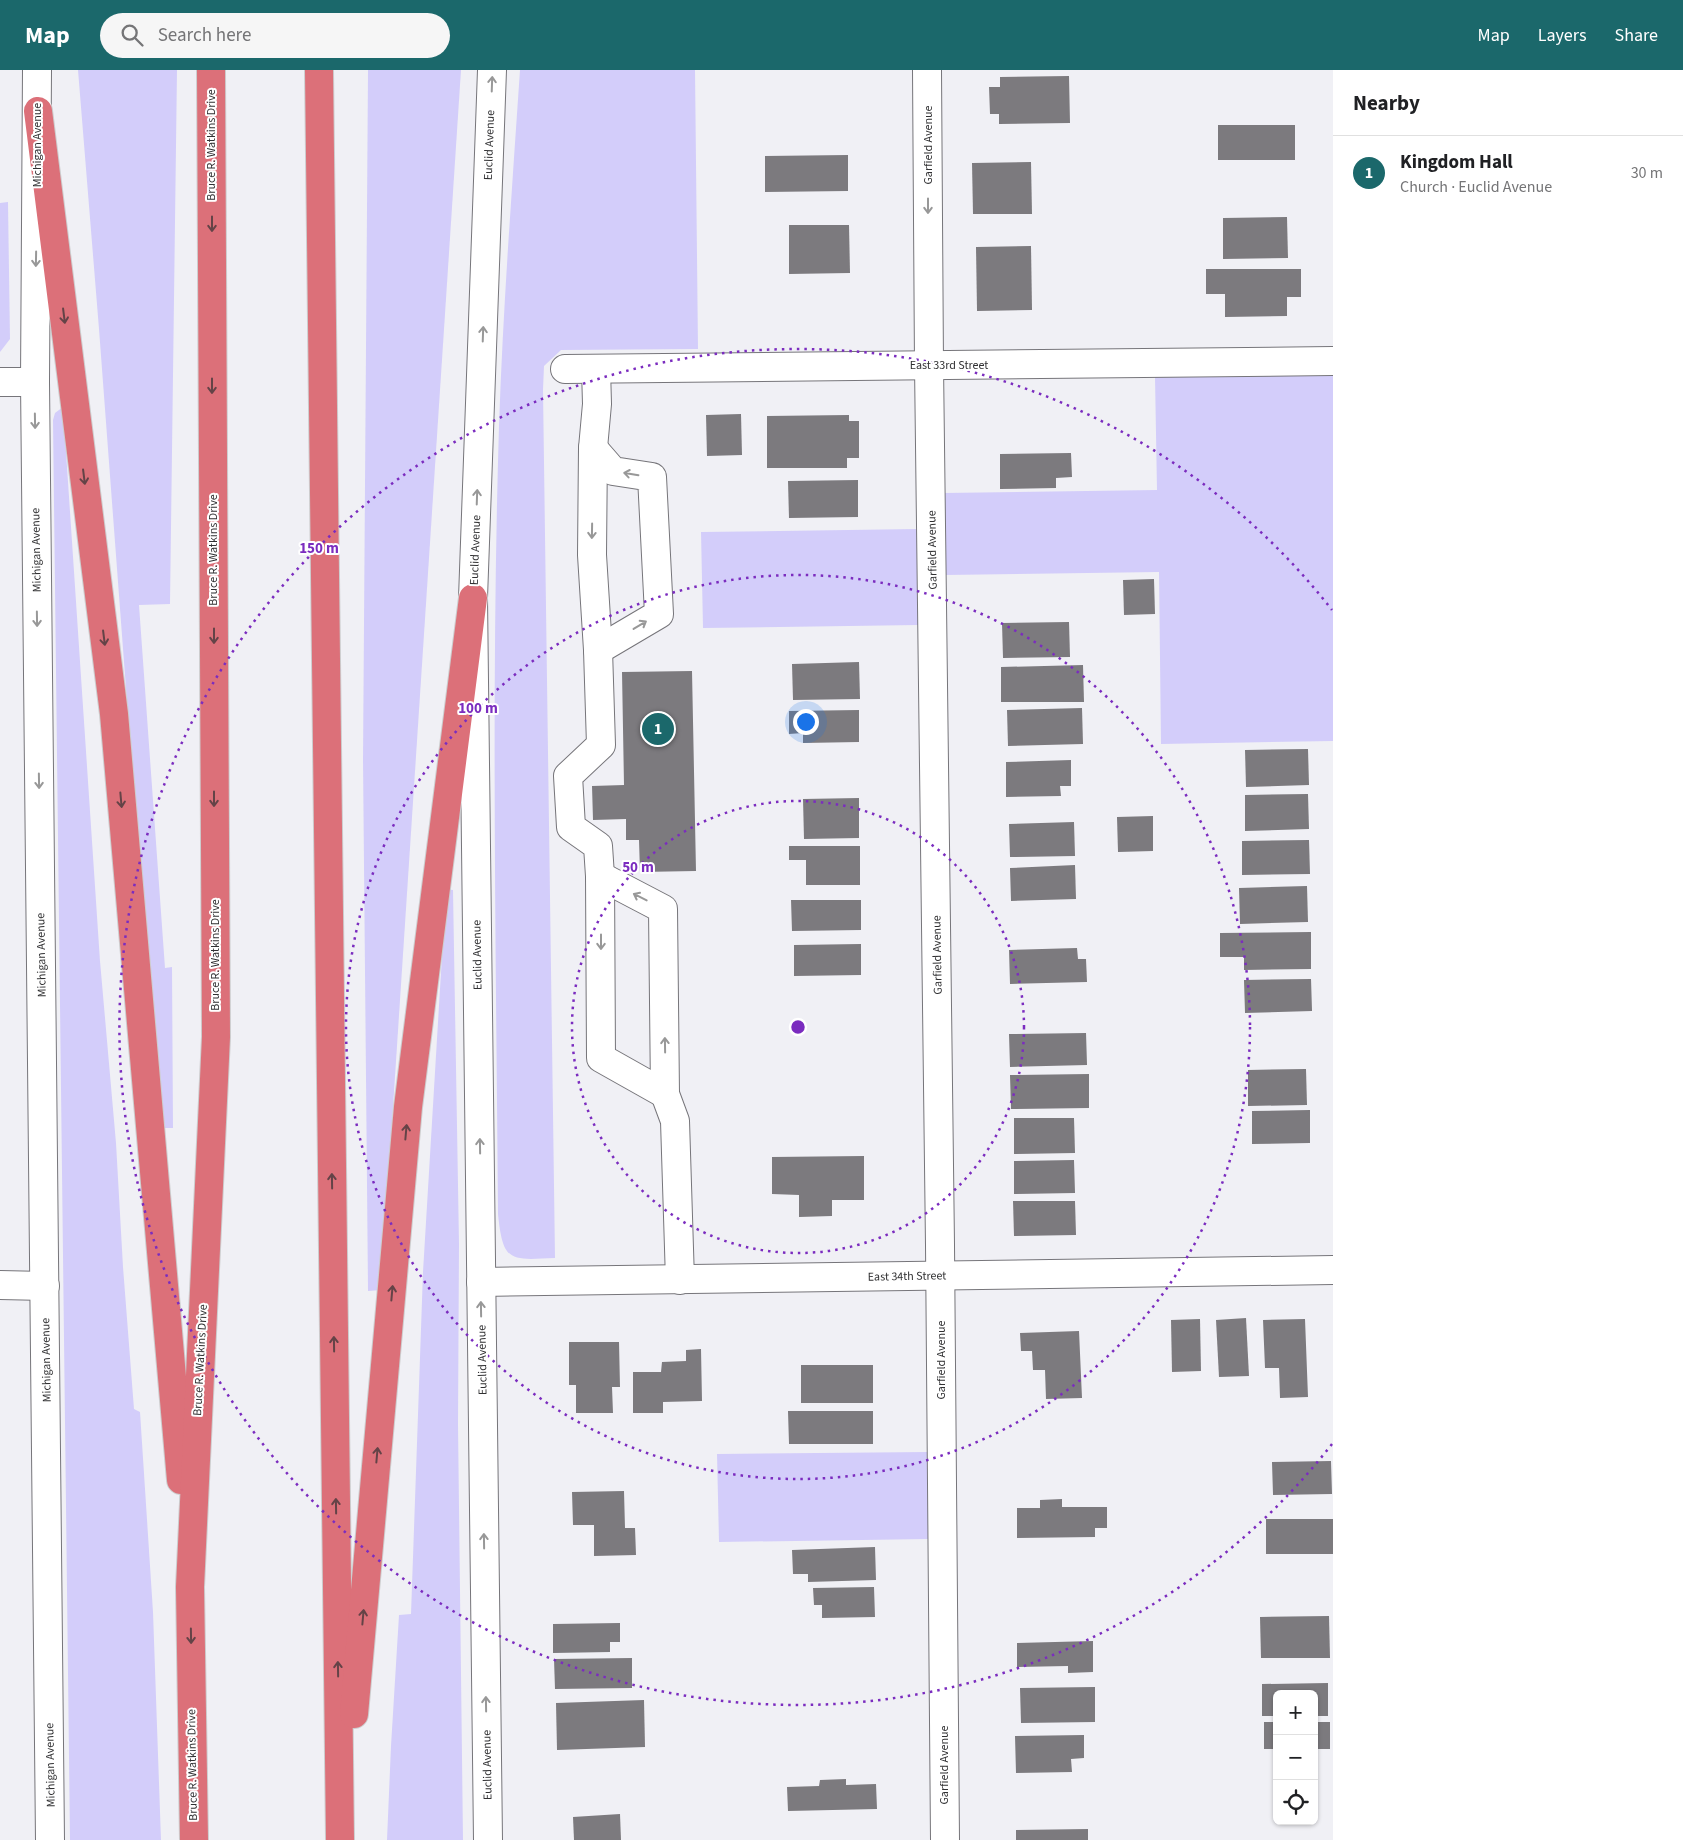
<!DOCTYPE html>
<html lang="en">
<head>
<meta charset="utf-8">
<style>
	body { margin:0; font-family:"Source Sans 3",sans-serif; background:#f6f6f6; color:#202124 }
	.controls { position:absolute; right:15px; bottom:15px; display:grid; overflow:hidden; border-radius:8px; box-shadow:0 1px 4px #0004 }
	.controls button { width:45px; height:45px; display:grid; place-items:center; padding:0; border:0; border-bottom:1px solid #e0e0e0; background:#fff; color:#202124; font:25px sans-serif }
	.you { position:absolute; left:805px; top:651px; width:18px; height:18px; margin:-12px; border:4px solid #fff; border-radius:50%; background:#1a73e8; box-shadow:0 0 0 8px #1a73e833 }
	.badge { display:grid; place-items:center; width:32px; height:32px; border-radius:50%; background:#1b686b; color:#fff; font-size:16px; font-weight:700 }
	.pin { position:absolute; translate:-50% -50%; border:2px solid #fff; box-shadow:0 1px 5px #0006 }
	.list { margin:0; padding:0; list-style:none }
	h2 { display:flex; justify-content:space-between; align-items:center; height:65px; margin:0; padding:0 20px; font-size:21px }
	h2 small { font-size:16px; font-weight:400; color:#757577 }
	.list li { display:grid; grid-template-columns:32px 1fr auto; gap:15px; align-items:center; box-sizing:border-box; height:75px; padding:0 20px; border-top:1px solid #e0e0e0 }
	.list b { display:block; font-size:19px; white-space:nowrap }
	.list p { margin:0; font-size:16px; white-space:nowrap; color:#757577 }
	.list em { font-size:16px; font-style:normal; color:#757577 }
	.icon { flex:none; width:28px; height:28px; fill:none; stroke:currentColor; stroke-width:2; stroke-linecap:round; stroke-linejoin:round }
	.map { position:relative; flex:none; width:1333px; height:1770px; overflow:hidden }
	header { display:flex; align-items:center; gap:30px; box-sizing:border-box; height:70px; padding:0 25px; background:#1b686b; color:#fff }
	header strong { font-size:24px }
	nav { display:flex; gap:28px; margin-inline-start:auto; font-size:18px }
	.search { width:350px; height:45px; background:#f6f6f6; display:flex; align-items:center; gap:12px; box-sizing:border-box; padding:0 18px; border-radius:28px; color:#757577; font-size:19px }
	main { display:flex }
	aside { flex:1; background:#fff }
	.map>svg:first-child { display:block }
	.green { fill:#d3cdfa }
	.building { fill:#7c7a7e }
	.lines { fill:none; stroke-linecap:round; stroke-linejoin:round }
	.minor-casing { stroke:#76757a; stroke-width:30 }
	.highway-casing { stroke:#cdcdce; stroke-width:30 }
	.minor { stroke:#fff; stroke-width:28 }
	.highway { stroke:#dc7079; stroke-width:28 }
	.oneway { stroke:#989898 }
	.oneway2 { stroke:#644347 }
	.ring { fill:none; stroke:#7b2cbf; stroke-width:2.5; stroke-dasharray:2.5 5 }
	.labels { text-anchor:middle; stroke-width:4; stroke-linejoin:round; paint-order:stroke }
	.street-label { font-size:12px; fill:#303032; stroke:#fff }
	.centre { fill:#7b2cbf; stroke:#fff; stroke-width:2.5 }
	.ring-label { font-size:15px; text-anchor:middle; font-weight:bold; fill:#7b2cbf; stroke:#fff; stroke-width:4; stroke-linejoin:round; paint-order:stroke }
</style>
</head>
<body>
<header>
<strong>Map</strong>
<div class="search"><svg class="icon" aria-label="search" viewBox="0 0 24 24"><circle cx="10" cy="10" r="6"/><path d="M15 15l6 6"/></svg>Search here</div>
<nav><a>Map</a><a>Layers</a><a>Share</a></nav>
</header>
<main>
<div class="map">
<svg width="1333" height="1770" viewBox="0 0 1333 1770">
	<rect width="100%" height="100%" fill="#f0f0f5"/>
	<g class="green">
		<path d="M78 0H177L170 534 139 535 165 898 172 897 173 1058H159L99 259Z"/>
		<path d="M368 0H461L381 1220 368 1221 363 690Z"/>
		<path d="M520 0H695L698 279 561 280 544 296 543 320 555 1188C510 1190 503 1193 498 1144 496 882 491 619 499 356 503 237 512 119 520 0Z"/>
		<path d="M8 132 10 269 0 282V133Z"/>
		<path d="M1333 305V671L1161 674 1159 502 945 505 943 423 1157 420 1155 307Z"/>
		<path d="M63 337 100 891 116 1073 123 1197 134 1339 140 1342 153 1542 161 1770H70L53 350 55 343Z"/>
		<path d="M917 459 918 555 703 558 701 462Z"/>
		<path d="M446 819 453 820 459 1174 458 1354 463 1770H387L391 1676 399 1545 411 1544 423 1202Z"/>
		<path d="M928 1382 929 1469 719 1472 717 1384Z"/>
	</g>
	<g class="building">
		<path d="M1069 6 1070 53 999 54V44H990L989 17H1000V7Z"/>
		<rect x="1218" y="55" width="77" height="35"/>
		<path d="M848 85V121L765 122V86Z"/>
		<path d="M1031 92 1032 144H973L972 93Z"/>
		<path d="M1287 147 1288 188 1223 189V148Z"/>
		<path d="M789 155H849L850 203 789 204Z"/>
		<path d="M1031 176 1032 240 977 241 976 177Z"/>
		<path d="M1206 199H1301V227H1287V246L1225 247V224H1206Z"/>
		<path d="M741 344 742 385 707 386 706 345Z"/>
		<path d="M849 345V351H859V388H847V398H767V346Z"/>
		<path d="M1071 383 1072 407 1056 408V418L1000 419V384Z"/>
		<path d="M858 410V447L789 448 788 411Z"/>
		<path d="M1154 509 1155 544 1124 545 1123 510Z"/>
		<path d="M1069 552 1070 587 1003 588 1002 553Z"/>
		<path d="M859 592 860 629 793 630 792 594Z"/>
		<path d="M1083 595 1084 632H1001V597Z"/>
		<path d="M692 601 696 801 640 802 639 770H626V749L593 750 592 716 624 715 622 602Z"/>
		<path d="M1082 638 1083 674 1008 676 1007 640Z"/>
		<path d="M859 640V672L803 673V663L789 664V641Z"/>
		<path d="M1308 679 1309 715 1246 717 1245 680Z"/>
		<path d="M1071 690V716H1060L1061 726 1006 727V692Z"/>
		<path d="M1308 724 1309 759 1245 761V725Z"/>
		<path d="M859 728V768L804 769 803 729Z"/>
		<path d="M1153 746V781L1118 782 1117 747Z"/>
		<path d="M1074 752 1075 786 1010 787 1009 754Z"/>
		<path d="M1309 770 1310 804 1242 805V771Z"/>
		<path d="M789 776H860V815H806V790H789Z"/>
		<path d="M1075 795 1076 829 1011 831 1010 798Z"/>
		<path d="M1307 816 1308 852 1240 854 1239 818Z"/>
		<path d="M791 830H861V860L792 861Z"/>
		<path d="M1311 862V899L1244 900V887H1220V863Z"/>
		<path d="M861 874V905L794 906V875Z"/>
		<path d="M1077 878 1078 889H1086L1087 912 1010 914 1009 880Z"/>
		<path d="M1311 909 1312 941 1245 943 1244 910Z"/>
		<path d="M1086 963 1087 995 1010 997 1009 964Z"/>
		<path d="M1306 999 1307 1035 1248 1036V1000Z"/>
		<path d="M1089 1004V1038L1011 1039 1010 1005Z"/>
		<path d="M1310 1040V1073L1252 1074V1041Z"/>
		<path d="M1014 1048H1074L1075 1083 1014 1084Z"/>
		<path d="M864 1086V1130H832V1146L799 1147V1125L772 1124V1087Z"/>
		<path d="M1074 1090 1075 1123 1014 1124V1091Z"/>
		<path d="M1013 1131H1075L1076 1165 1014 1166Z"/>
		<path d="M1246 1248 1249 1306 1219 1307 1216 1250Z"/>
		<path d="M1200 1249 1201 1301 1172 1302 1171 1250Z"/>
		<path d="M1305 1249 1308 1327 1280 1328 1279 1298H1265L1263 1250Z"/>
		<path d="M1079 1261 1082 1328 1046 1329 1045 1300H1033L1032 1281H1021L1020 1263Z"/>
		<path d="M569 1272H619L620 1317H612L613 1343H576V1315H569Z"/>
		<path d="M701 1279 702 1331 663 1332V1343H633V1302H661L662 1292 686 1291V1280Z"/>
		<rect x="801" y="1295" width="72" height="38"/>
		<path d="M788 1341H873V1374H789Z"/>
		<path d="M1331 1391 1332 1424 1273 1425 1272 1392Z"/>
		<path d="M624 1421 625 1458H635L636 1485 594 1486V1455H573L572 1422Z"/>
		<path d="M1062 1429V1437H1107V1458H1095V1467L1017 1468V1438H1040V1430Z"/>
		<rect x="1266" y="1449" width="67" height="35"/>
		<path d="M875 1477 876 1510 808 1512V1504H793L792 1480Z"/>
		<path d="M874 1517 875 1547 822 1548V1535H814L813 1518Z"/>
		<path d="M1329 1546 1330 1588H1261L1260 1547Z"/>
		<path d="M620 1553V1572H610V1582L553 1583V1554Z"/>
		<path d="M1093 1571V1602L1068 1603V1596L1017 1597V1573Z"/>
		<path d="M632 1588V1618L555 1619 554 1589Z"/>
		<path d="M1328 1613V1646H1314V1624H1277V1646H1262V1614Z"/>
		<path d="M1095 1617V1652L1021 1653 1020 1618Z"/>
		<path d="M644 1630 645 1677 557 1680 556 1633Z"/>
		<rect x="1264" y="1652" width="13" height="27"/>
		<rect x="1314" y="1652" width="16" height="27"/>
		<path d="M1084 1665V1688L1071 1689 1072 1702 1016 1703 1015 1666Z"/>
		<path d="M846 1709V1715L876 1714 877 1739 788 1741 787 1717 819 1716 820 1710Z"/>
		<path d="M620 1744 621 1770H574L573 1747Z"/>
		<path d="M1088 1759V1770H1016V1760Z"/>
	</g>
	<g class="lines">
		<defs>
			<g id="minor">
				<path d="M37 0 35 312 50 1770"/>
				<path d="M927 0 929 295 940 1175 945 1770"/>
				<path d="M565 299 1333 291"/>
				<path d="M596 299 597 334 593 378 592 485 598 580 601 675 568 706 571 757 598 776 600 806 601 988 665 1024"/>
				<path d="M0 312H35"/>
				<path d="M593 378 613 401 652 407 659 544 598 580"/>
				<path d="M600 806 663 839 665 1024 675 1051 680 1210"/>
				<path d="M481 1212 1333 1200"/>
				<path d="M0 1215 45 1216"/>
				<path d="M488 1770 473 528 492 0"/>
			</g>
			<g id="highway">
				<path d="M319 0 340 1770"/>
				<path d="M38 41 114 644 181 1410"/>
				<path d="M354 1644 408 1037 473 528"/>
				<path d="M194 1770 190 1517 216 967 211 0"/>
			</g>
		</defs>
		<use href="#minor" class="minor-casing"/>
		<use href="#highway" class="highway-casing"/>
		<use href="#minor" class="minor"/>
		<use href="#highway" class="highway"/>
	</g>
	<defs><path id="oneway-shaft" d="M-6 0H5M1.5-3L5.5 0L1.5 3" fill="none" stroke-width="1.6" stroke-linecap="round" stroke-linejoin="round" transform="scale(1.25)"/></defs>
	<g class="oneway">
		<use href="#oneway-shaft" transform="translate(492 14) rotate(-88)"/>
		<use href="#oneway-shaft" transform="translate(928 136) rotate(90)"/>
		<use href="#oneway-shaft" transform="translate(36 189) rotate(91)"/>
		<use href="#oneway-shaft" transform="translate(483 264) rotate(-88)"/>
		<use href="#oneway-shaft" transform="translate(35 351) rotate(89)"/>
		<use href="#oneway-shaft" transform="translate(631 404) rotate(-171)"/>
		<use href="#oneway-shaft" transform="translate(477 427) rotate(-88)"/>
		<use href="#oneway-shaft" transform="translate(592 461) rotate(91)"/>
		<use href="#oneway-shaft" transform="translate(37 549) rotate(89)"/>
		<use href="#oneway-shaft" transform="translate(640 555) rotate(-31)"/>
		<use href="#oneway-shaft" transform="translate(39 711) rotate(89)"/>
		<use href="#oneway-shaft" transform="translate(640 827) rotate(-153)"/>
		<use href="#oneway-shaft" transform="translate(601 872) rotate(90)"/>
		<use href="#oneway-shaft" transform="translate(665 975) rotate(-91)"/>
		<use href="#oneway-shaft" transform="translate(480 1076) rotate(-91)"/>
		<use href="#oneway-shaft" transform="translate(481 1239) rotate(-91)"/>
		<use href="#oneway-shaft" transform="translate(484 1471) rotate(-91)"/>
		<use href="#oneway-shaft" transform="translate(486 1634) rotate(-91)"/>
	</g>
	<g class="oneway2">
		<use href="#oneway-shaft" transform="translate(212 154) rotate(90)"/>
		<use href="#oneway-shaft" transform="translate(64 246) rotate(83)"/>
		<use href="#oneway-shaft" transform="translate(212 316) rotate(90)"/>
		<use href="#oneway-shaft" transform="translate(84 407) rotate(83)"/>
		<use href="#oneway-shaft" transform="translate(214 566) rotate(90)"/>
		<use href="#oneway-shaft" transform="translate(104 568) rotate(83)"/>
		<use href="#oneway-shaft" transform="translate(214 729) rotate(90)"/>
		<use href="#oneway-shaft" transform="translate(121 730) rotate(85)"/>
		<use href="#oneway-shaft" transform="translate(406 1062) rotate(-85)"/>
		<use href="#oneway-shaft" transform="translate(332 1111) rotate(-91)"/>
		<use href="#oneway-shaft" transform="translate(392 1223) rotate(-85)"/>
		<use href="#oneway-shaft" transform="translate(334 1274) rotate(-91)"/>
		<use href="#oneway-shaft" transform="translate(377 1385) rotate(-85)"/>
		<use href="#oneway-shaft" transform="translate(336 1436) rotate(-91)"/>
		<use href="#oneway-shaft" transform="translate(363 1547) rotate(-85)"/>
		<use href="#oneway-shaft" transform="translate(191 1566) rotate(89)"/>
		<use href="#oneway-shaft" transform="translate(338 1599) rotate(-91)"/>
	</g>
	<g class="ring">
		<circle cx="798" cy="957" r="226"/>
		<circle cx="798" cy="957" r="452"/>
		<path d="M1332 1374A678 678 0 1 1 1332 540"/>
	</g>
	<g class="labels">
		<g class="street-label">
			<text transform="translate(37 75) rotate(-90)" y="4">Michigan Avenue</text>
			<text transform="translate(211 75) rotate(-90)" y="4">Bruce R. Watkins Drive</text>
			<text transform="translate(489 75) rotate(-88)" y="4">Euclid Avenue</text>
			<text transform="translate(928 75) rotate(-90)" y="4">Garfield Avenue</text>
			<text x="949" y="299">East 33rd Street</text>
			<text transform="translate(36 480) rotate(-91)" y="4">Michigan Avenue</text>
			<text transform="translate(213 480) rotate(-90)" y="4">Bruce R. Watkins Drive</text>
			<text transform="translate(475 480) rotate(-88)" y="4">Euclid Avenue</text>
			<text transform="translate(932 480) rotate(-91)" y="4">Garfield Avenue</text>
			<text transform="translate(41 885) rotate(-91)" y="4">Michigan Avenue</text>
			<text transform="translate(215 885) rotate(-90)" y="4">Bruce R. Watkins Drive</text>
			<text transform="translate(477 885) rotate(-91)" y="4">Euclid Avenue</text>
			<text transform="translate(937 885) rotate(-91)" y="4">Garfield Avenue</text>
			<text transform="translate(907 1206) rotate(-1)" y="4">East 34th Street</text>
			<text transform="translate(46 1290) rotate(-91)" y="4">Michigan Avenue</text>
			<text transform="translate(200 1290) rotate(-87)" y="4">Bruce R. Watkins Drive</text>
			<text transform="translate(482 1290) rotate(-91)" y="4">Euclid Avenue</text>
			<text transform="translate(941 1290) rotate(-90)" y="4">Garfield Avenue</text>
			<text transform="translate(50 1695) rotate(-91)" y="4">Michigan Avenue</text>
			<text transform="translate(192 1695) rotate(-91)" y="4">Bruce R. Watkins Drive</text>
			<text transform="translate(487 1695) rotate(-91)" y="4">Euclid Avenue</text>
			<text transform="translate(944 1695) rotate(-90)" y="4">Garfield Avenue</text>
		</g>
	</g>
	<circle cx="798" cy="957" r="8" class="centre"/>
	<g class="ring-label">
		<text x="319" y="483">150 m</text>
		<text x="478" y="643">100 m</text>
		<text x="638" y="802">50 m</text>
	</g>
</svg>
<div class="controls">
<button>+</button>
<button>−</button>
<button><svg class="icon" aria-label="locate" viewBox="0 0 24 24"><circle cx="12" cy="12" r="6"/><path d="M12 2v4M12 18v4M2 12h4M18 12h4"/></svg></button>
</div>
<div class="you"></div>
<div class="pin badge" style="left:658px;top:659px">1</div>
</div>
<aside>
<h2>Nearby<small></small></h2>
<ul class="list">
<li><span class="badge">1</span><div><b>Kingdom Hall</b><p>Church · Euclid Avenue</p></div><em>30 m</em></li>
</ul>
</aside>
</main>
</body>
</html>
